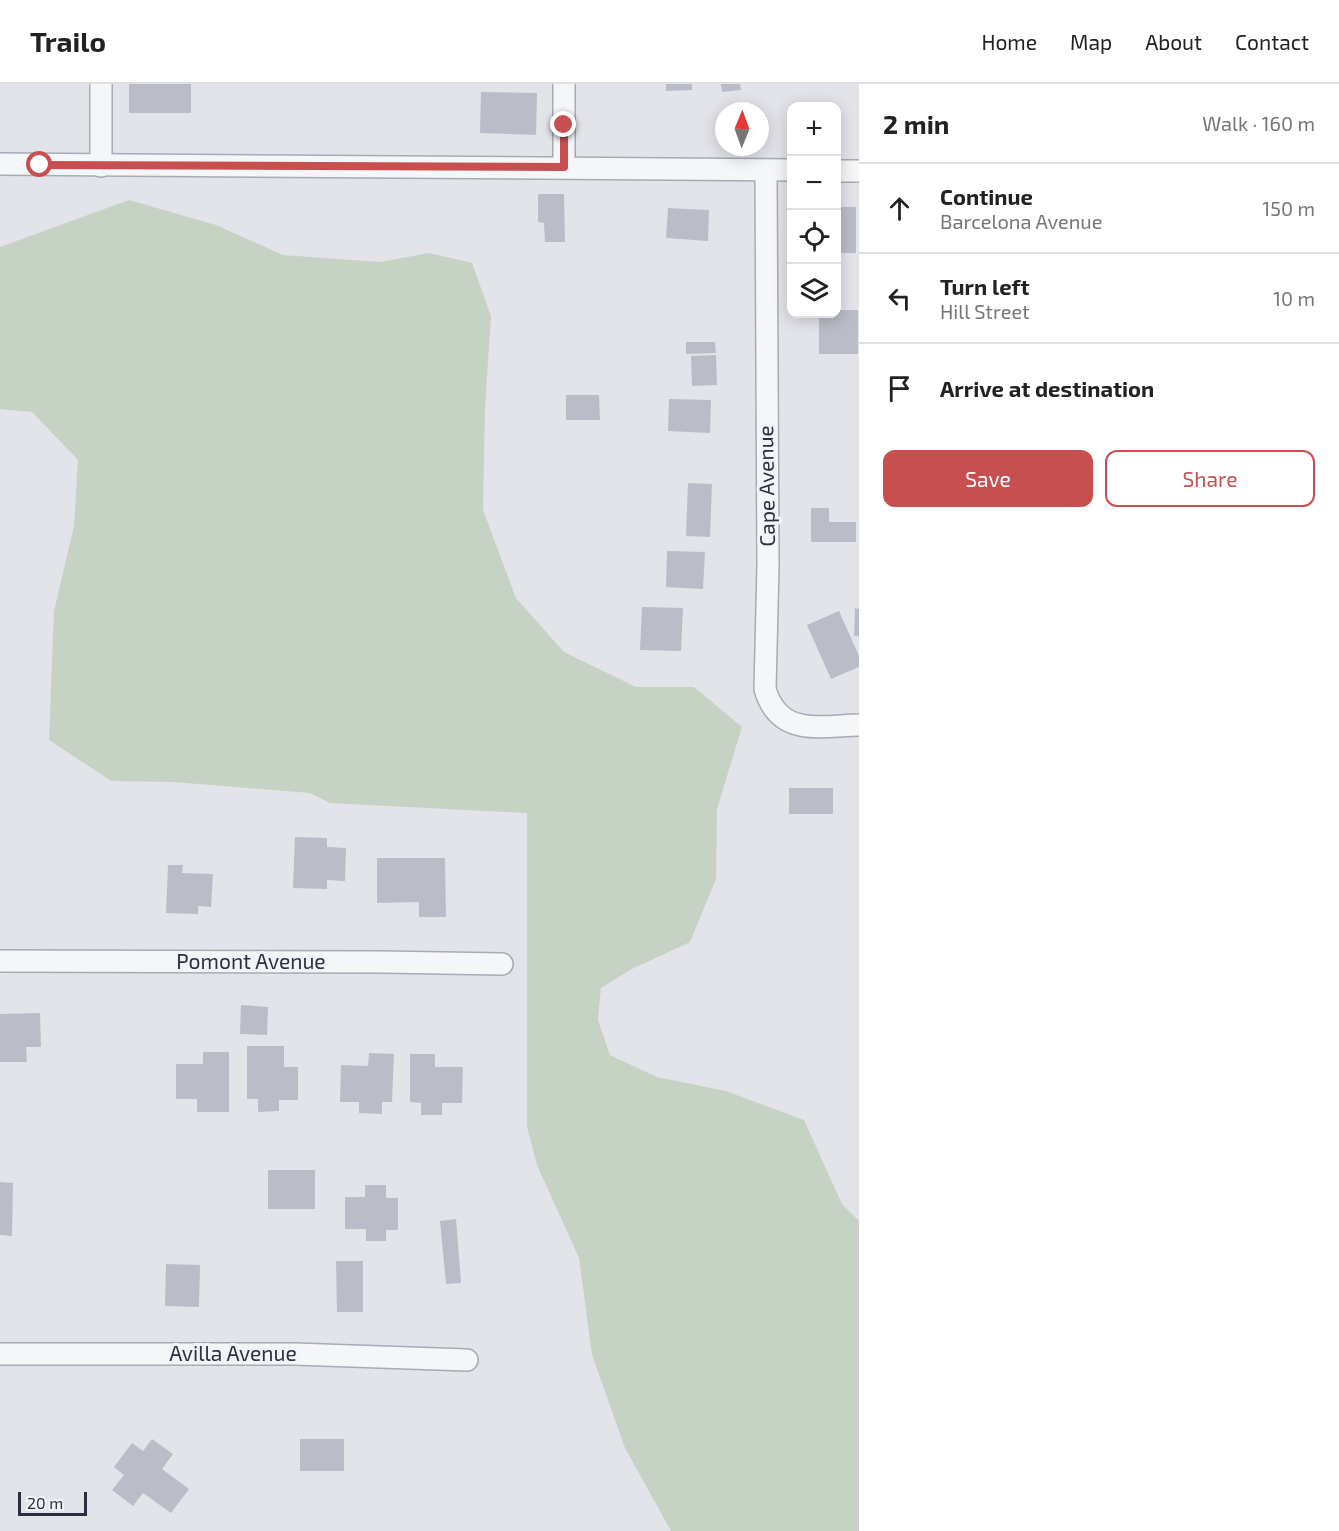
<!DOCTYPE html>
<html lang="en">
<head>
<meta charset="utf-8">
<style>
	body { margin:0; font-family:"Exo 2",sans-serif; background:#f6f6f6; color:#222 }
	.controls { position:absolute; right:18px; top:18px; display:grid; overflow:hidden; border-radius:12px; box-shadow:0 3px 15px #0003 }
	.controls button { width:54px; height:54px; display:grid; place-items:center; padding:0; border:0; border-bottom:2px solid #e0e0e0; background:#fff; color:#222; font:30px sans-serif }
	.compass { position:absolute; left:715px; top:18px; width:54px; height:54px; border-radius:50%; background:#fff; box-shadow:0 3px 15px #0003; rotate:1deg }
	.scale { position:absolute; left:18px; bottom:15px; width:69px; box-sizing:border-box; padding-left:6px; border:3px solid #2b3041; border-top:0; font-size:16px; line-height:21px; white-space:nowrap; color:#2b3041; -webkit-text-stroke:4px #f2f4f7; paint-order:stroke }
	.stop { position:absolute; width:18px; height:18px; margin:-14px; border:4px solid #c84f50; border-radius:50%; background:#fff }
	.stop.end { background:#c84f50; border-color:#fff; box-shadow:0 2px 6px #0008 }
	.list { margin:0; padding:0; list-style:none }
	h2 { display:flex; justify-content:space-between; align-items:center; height:78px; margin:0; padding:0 24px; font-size:26px }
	h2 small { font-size:20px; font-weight:400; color:#767676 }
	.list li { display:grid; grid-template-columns:39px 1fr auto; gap:18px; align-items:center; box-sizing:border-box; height:90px; padding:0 24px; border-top:2px solid #e0e0e0 }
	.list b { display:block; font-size:22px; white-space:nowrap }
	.list p { margin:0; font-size:20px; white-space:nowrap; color:#767676 }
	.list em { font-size:20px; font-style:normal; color:#767676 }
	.actions { display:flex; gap:12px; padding:18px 24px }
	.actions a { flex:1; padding:14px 0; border:2px solid #c84f50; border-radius:12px; text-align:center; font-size:21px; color:#c84f50 }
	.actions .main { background:#c84f50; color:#fff }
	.icon { flex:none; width:33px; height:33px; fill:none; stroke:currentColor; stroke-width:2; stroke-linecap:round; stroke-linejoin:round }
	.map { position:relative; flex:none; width:859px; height:1447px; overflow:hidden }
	header { display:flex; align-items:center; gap:36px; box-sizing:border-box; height:84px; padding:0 30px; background:#fff; border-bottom:2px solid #e0e0e0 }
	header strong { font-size:28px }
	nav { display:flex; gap:33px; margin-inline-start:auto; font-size:21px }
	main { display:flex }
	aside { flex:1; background:#fff }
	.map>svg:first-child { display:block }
	.green { fill:#c6d3c4 }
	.building { fill:#babdc7 }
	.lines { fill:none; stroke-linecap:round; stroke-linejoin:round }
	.minor-casing { stroke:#a8aab4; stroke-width:24 }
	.minor { stroke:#f5f6f8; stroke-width:21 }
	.route { stroke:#c84f50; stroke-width:8 }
	.labels { text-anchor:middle; stroke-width:6; stroke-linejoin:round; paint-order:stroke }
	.street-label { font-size:21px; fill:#2b3041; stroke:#f2f4f7 }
</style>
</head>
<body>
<header>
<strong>Trailo</strong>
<nav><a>Home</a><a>Map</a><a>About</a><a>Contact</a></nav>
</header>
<main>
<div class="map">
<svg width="859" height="1447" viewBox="0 0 859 1447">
	<rect width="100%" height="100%" fill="#e3e4ea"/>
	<path class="green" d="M129 116 216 141 283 171 380 178 429 169 472 179 491 232 485 324 483 426 516 514 564 568 636 603H694L742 643 717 725 716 795 690 858 630 886 601 904 598 936 610 971 657 993 726 1007 804 1036 842 1120 859 1137V1447H671L625 1364 592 1271 579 1174 537 1081 527 1043V729L330 719 310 709 174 698 111 697 49 656 54 527 74 442 78 376 32 328 0 325V163Z"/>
	<g class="building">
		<rect x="129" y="0" width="62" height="29"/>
		<path d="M666 0H692V6L666 7Z"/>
		<path d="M721 0H740L741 6 722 8Z"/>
		<path d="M481 8 537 9 536 51 480 49Z"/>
		<path d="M538 110H564L565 158H545L544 139 538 138Z"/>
		<rect x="836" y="123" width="20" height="46"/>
		<path d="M668 124 709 126 708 157 666 154Z"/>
		<path d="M836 226H858V270H819V230H836Z"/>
		<path d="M686 258H715L716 269 686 270Z"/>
		<path d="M716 271 717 301 692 302 691 272Z"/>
		<path d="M566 311H599L600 336H566Z"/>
		<path d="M669 315 711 316 710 349 668 347Z"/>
		<path d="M688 399 712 400 710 453 686 452Z"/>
		<path d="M811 424H829V438H856V458H811Z"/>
		<path d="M667 467 705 468 703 505 666 503Z"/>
		<path d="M642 523 683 524 681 567 640 566Z"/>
		<path d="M855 524 859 525V552H854Z"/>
		<path d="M839 527 859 572V583L831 595 807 541Z"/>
		<rect x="789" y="704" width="44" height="26"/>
		<path d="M295 753 327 754V763L346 764 345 797 327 796V805L293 804Z"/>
		<path d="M377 774H445L446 833H419V818L377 819Z"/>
		<path d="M168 781H183L182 789 213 790 211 823 198 822V830L166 829Z"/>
		<path d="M241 921 268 923 267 951 240 950Z"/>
		<path d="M40 929 41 963H26L27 978H0V930Z"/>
		<path d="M247 962H284V983H298V1016H279V1027L258 1028V1015H247Z"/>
		<path d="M203 968H229V1028H197V1015H176V980H203Z"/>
		<path d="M369 969 394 970 392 1018H382V1030L359 1029V1018H340L341 981 368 982Z"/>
		<path d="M410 970H435V983H463L462 1019H442V1031H421V1019L410 1018Z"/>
		<rect x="268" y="1086" width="47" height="39"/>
		<path d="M0 1098 13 1099 12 1152 0 1151Z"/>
		<path d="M365 1101H386V1114H398V1146H386V1157H366V1145H345V1113H365Z"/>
		<path d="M456 1135 461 1199 446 1200 440 1137Z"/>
		<path d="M336 1177H363V1228H337Z"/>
		<path d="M166 1180 200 1181 199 1223 165 1222Z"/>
		<path d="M152 1355 173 1370 162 1385 189 1405 171 1429 143 1409 133 1422 112 1406 124 1391 114 1383 132 1359 143 1367Z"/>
		<rect x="300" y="1355" width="44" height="32"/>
	</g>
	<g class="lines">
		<defs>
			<g id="minor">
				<path d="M0 80 792 86"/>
				<path d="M101 82V0"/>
				<path d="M564 83V0"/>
				<path d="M766 86 768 482 765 605C779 653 819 642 859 641"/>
				<path d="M836 87H859"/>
				<path d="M0 877 382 878 502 880"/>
				<path d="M0 1270H294L467 1276"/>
			</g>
		</defs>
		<use href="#minor" class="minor-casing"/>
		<use href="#minor" class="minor"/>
	</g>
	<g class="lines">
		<path class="route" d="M40 81 564 83V41"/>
	</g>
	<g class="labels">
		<g class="street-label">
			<text transform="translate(767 402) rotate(-91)" y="7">Cape Avenue</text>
			<text x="251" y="885">Pomont Avenue</text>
			<text x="233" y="1277">Avilla Avenue</text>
		</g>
	</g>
</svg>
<div class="controls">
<button>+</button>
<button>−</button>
<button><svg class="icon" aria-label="locate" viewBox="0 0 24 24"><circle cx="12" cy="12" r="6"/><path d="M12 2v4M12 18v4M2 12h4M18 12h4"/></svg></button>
<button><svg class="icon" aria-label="layers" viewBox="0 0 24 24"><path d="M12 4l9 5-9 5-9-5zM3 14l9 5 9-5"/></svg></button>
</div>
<svg class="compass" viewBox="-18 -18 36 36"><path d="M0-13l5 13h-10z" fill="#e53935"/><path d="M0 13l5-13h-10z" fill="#767676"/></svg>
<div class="scale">20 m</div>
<div class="stop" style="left:40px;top:81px"></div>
<div class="stop end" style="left:564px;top:41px"></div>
</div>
<aside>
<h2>2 min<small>Walk · 160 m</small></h2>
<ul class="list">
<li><svg class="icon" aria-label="ahead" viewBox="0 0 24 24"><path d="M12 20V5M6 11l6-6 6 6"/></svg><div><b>Continue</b><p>Barcelona Avenue</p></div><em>150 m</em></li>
<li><svg class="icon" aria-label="left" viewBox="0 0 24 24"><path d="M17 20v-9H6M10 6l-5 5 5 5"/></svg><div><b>Turn left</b><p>Hill Street</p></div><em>10 m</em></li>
<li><svg class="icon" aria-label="arrive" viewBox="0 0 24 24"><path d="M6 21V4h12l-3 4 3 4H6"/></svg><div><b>Arrive at destination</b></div></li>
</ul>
<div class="actions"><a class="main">Save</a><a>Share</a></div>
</aside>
</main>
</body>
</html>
